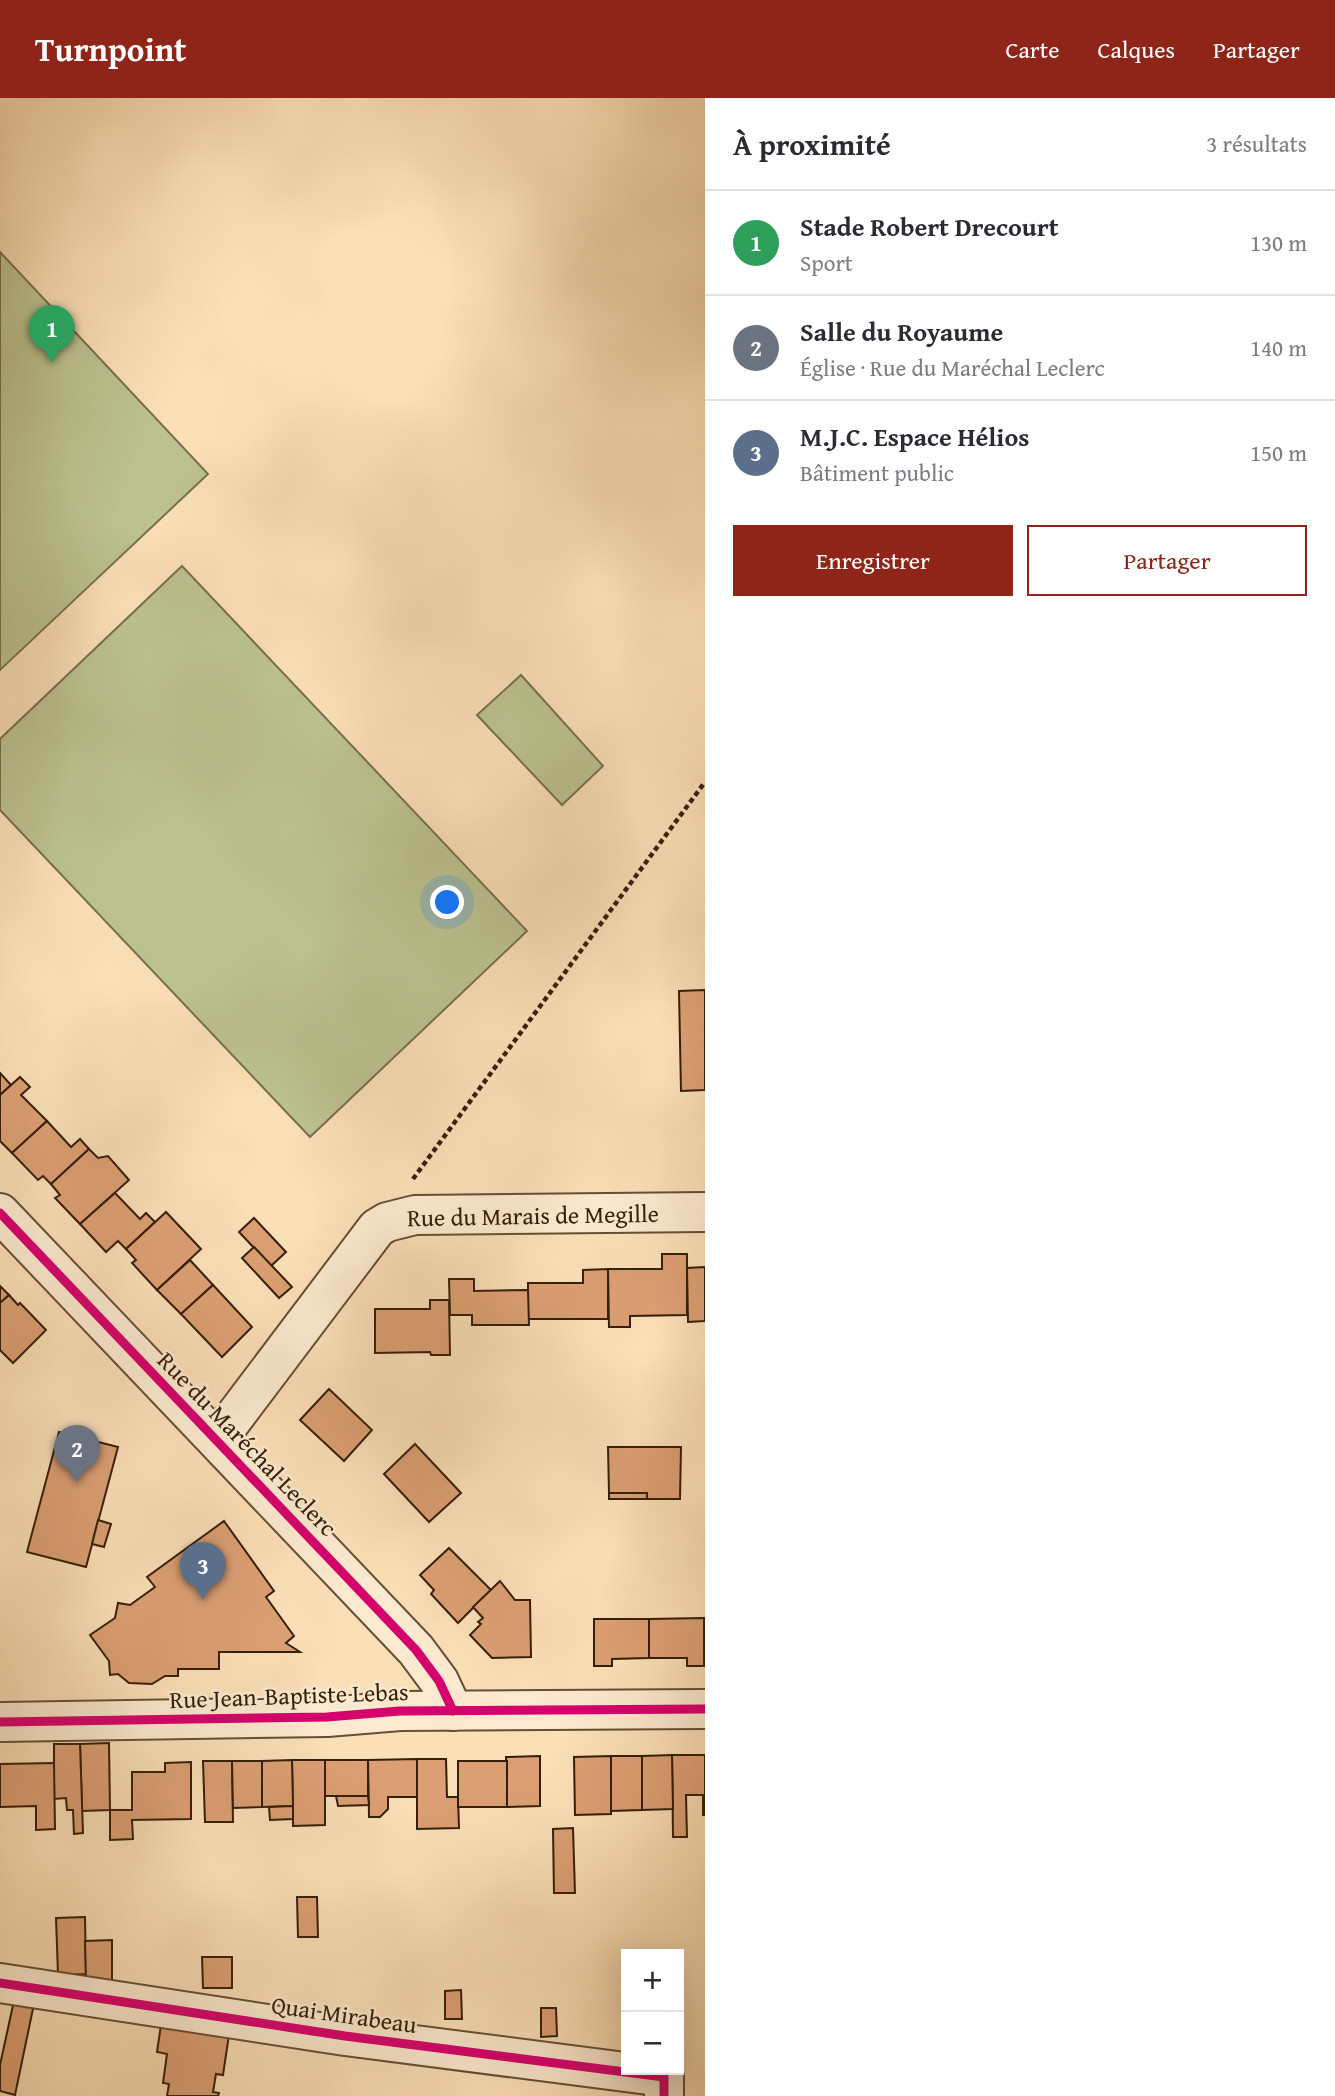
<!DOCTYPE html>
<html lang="fr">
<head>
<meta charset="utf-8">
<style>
	body { margin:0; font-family:"Gentium Book Plus",serif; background:#f7f7f7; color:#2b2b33 }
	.controls { position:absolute; right:21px; bottom:21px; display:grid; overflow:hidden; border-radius:0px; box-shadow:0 7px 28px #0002 }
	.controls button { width:63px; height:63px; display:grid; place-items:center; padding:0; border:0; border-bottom:2px solid #e1e1e2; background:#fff; color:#2b2b33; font:35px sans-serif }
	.you { position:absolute; left:448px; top:805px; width:24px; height:24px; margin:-18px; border:5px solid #fff; border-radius:50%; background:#1a73e8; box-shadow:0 0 0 10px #1a73e833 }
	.badge { display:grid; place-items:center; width:46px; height:46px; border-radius:50%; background:#8f2418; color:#fff; font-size:23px; font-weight:700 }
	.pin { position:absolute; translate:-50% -58px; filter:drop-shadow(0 2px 4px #0008) }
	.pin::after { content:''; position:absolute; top:37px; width:24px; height:21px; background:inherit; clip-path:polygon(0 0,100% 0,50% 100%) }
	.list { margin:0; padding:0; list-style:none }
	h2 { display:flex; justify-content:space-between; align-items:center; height:91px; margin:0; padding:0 28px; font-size:30px }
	h2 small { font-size:23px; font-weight:400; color:#7c7c81 }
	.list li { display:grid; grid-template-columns:46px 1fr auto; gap:21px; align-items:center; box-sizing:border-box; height:105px; padding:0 28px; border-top:2px solid #e1e1e2 }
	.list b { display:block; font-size:26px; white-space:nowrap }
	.list p { margin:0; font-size:23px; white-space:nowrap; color:#7c7c81 }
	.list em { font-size:23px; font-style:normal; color:#7c7c81 }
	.actions { display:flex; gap:14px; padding:21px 28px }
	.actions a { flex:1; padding:16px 0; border:2px solid #8f2418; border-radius:0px; text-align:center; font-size:24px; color:#8f2418 }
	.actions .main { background:#8f2418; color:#fff }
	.map { position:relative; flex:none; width:705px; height:1998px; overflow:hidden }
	header { display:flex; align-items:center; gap:42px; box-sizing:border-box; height:98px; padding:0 35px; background:#8f2418; color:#fff }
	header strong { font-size:33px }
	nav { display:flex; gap:38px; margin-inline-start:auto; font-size:24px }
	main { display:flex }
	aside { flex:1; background:#fff }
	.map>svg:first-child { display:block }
	.green { fill:#bcc290; stroke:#78704c; stroke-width:2 }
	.building { fill:#dc9f73; stroke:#341e07; stroke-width:2 }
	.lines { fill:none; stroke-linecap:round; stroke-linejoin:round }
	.minor-casing { stroke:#664e33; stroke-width:42 }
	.path { stroke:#341e07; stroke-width:4.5; stroke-dasharray:5 3.5; stroke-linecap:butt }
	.minor { stroke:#fcead0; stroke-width:38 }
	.cycleway-casing { stroke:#fcead0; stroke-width:13 }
	.cycleway { stroke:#d6006c; stroke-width:9 }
	.labels { text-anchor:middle; stroke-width:5; stroke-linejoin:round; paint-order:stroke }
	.street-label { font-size:24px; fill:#341e07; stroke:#fcead0 }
</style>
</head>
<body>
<header>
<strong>Turnpoint</strong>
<nav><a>Carte</a><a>Calques</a><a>Partager</a></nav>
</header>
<main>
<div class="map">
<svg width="705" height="1998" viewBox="0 0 705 1998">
	<rect width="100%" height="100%" fill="#fbdfb7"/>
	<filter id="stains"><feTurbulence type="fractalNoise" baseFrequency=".00286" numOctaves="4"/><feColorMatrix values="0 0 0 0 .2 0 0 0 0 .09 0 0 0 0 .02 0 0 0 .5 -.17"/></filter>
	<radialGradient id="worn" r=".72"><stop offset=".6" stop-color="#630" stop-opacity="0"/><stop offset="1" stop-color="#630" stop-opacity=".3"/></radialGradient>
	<g class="green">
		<path d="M0 154 208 376 0 572Z"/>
		<path d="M182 468 527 833 310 1039 0 712V641Z"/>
		<path d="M521 577 603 668 562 707 477 617Z"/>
	</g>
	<g class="building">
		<path d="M705 892V992L681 993 679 893Z"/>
		<path d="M0 975 11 987 0 997Z"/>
		<path d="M20 979 30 989 21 997 47 1023 12 1055 0 1043V997Z"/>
		<path d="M47 1023 71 1049 80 1041 89 1051 51 1086 43 1078 38 1082 12 1055Z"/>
		<path d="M89 1051 98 1060 108 1058 129 1082 80 1126 55 1100 60 1097 51 1086Z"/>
		<path d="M115 1095 140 1121 146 1115 155 1124 126 1151 118 1143 106 1154 80 1126Z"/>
		<path d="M166 1114 201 1151 157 1192 132 1165 136 1162 126 1151Z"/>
		<path d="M254 1120 286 1154 271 1168 239 1134Z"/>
		<path d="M254 1149 292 1189 279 1200 242 1160Z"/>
		<path d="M662 1156H687V1217L630 1218V1229H609L608 1171H662Z"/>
		<path d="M190 1162 213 1187 181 1216 157 1192Z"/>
		<path d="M705 1169V1223L688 1224 687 1170Z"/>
		<path d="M608 1171V1221H528V1185H583V1172Z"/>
		<path d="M449 1181H474V1193L528 1192 529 1227H472V1217H450Z"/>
		<path d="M213 1187 252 1229 222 1259 181 1216Z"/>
		<path d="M0 1188 9 1197 0 1205Z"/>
		<path d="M9 1197 18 1207 20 1205 46 1232 13 1265 0 1252V1205Z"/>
		<path d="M430 1202H449L450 1257H431L430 1254 375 1255V1211H430Z"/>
		<path d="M329 1291 372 1332 344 1363 300 1322Z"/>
		<path d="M59 1334 118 1349 86 1469 27 1454Z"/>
		<path d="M415 1346 461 1395 429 1424 384 1376Z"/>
		<path d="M608 1349H681L680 1401H647V1395H609Z"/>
		<rect x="609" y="1395" width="38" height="6"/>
		<path d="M98 1422 111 1426 104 1449 92 1446Z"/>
		<path d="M224 1423 274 1493 266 1499 294 1538 286 1545 300 1554H219V1571H178V1578H165L152 1586 129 1585 118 1576 110 1577 109 1563 90 1537 115 1520 118 1505 130 1507 155 1489 147 1479Z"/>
		<path d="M449 1450 491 1492 458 1525 431 1496 434 1492 420 1477Z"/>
		<path d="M500 1483 515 1502H530L531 1559 492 1560 470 1537 481 1526 478 1524 483 1520 473 1509Z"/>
		<path d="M704 1520V1568H687V1560H649V1521Z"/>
		<path d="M594 1521H649V1560L612 1561V1568H594Z"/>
		<path d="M109 1645 110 1712 82 1713 80 1646Z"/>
		<path d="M54 1646H80L83 1735 74 1736 73 1712H67L66 1700 54 1701Z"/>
		<path d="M672 1657H705V1717H703V1697H686L687 1739H673Z"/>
		<path d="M672 1657 673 1711 642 1712V1658Z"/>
		<path d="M540 1658V1708L507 1709 506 1659Z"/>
		<path d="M611 1658H642V1712L611 1713Z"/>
		<path d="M611 1658V1716L575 1717 574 1659Z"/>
		<path d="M417 1661H446L447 1699H458L459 1730 417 1731Z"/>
		<path d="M417 1661V1699H388V1711L380 1719H369L368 1662Z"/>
		<path d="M292 1662H325V1727L293 1728Z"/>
		<path d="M292 1662 293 1708 262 1709V1663Z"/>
		<rect x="325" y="1662" width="43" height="36"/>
		<path d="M203 1663H232L233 1724H205Z"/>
		<path d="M232 1663H262V1709L233 1710Z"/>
		<rect x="458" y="1663" width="49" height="46"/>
		<path d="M191 1664V1721L132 1722 133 1741 110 1742V1712H132V1674H165V1665Z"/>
		<path d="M54 1665 55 1731 36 1732V1708L0 1709V1666Z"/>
		<path d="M336 1698H368L369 1707 338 1708Z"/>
		<path d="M293 1708V1721L270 1722 269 1709Z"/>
		<path d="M573 1730 575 1795H554L553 1731Z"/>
		<path d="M297 1799H317L318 1839H298Z"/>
		<path d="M85 1819 86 1876 58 1877 56 1820Z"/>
		<path d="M112 1842V1882L86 1884 85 1843Z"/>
		<path d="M202 1859H232V1890H203Z"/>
		<path d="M461 1892 462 1921H445V1893Z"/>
		<path d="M15 1898 35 1901 15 1997 0 1993V1967Z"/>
		<path d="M541 1910H556L557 1938 541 1939Z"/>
		<path d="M162 1920 230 1930 223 1977 216 1976 213 1994 219 1995 218 1998H167L169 1986 163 1985 167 1956 157 1954Z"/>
	</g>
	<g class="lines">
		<defs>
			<g id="minor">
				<path d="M0 1115 416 1552 439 1583 453 1613"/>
				<path d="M217 1342 377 1130 387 1124 415 1117 705 1114"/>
				<path d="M0 1624 327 1619 400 1613 705 1611"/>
				<path d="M0 1885 345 1938 664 1979V1998"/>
			</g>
		</defs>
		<use href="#minor" class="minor-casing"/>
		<path class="path" d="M413 1081 705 684"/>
		<use href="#minor" class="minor"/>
		<defs>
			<g id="cycleway">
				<path d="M0 1115 416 1552 439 1583 453 1613"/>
				<path d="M0 1624 327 1619 400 1613 705 1611"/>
				<path d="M0 1885 345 1938 664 1979V1998"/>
			</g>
		</defs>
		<use href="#cycleway" class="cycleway-casing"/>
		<use href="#cycleway" class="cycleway"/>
	</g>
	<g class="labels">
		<g class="street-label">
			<text transform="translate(533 1118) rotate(-1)" y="8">Rue du Marais de Megille</text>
			<text transform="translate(247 1346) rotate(46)" y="8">Rue du Maréchal Leclerc</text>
			<text transform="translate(289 1598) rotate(-2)" y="8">Rue Jean-Baptiste Lebas</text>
			<text transform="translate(344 1917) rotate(8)" y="8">Quai Mirabeau</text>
		</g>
	</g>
	<rect width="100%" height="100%" filter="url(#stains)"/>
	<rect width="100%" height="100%" fill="url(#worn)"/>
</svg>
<div class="controls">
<button>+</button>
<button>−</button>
</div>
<div class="you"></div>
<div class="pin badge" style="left:52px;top:265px;background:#2e9e5b">1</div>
<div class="pin badge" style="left:77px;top:1385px;background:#6b7280">2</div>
<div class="pin badge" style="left:203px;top:1502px;background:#5c6f8a">3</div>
</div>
<aside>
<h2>À proximité<small>3 résultats</small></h2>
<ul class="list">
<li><span class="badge" style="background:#2e9e5b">1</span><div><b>Stade Robert Drecourt</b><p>Sport</p></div><em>130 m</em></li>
<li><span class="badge" style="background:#6b7280">2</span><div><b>Salle du Royaume</b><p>Église · Rue du Maréchal Leclerc</p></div><em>140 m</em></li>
<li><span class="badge" style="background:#5c6f8a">3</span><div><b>M.J.C. Espace Hélios</b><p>Bâtiment public</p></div><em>150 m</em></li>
</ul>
<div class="actions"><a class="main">Enregistrer</a><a>Partager</a></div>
</aside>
</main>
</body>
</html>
